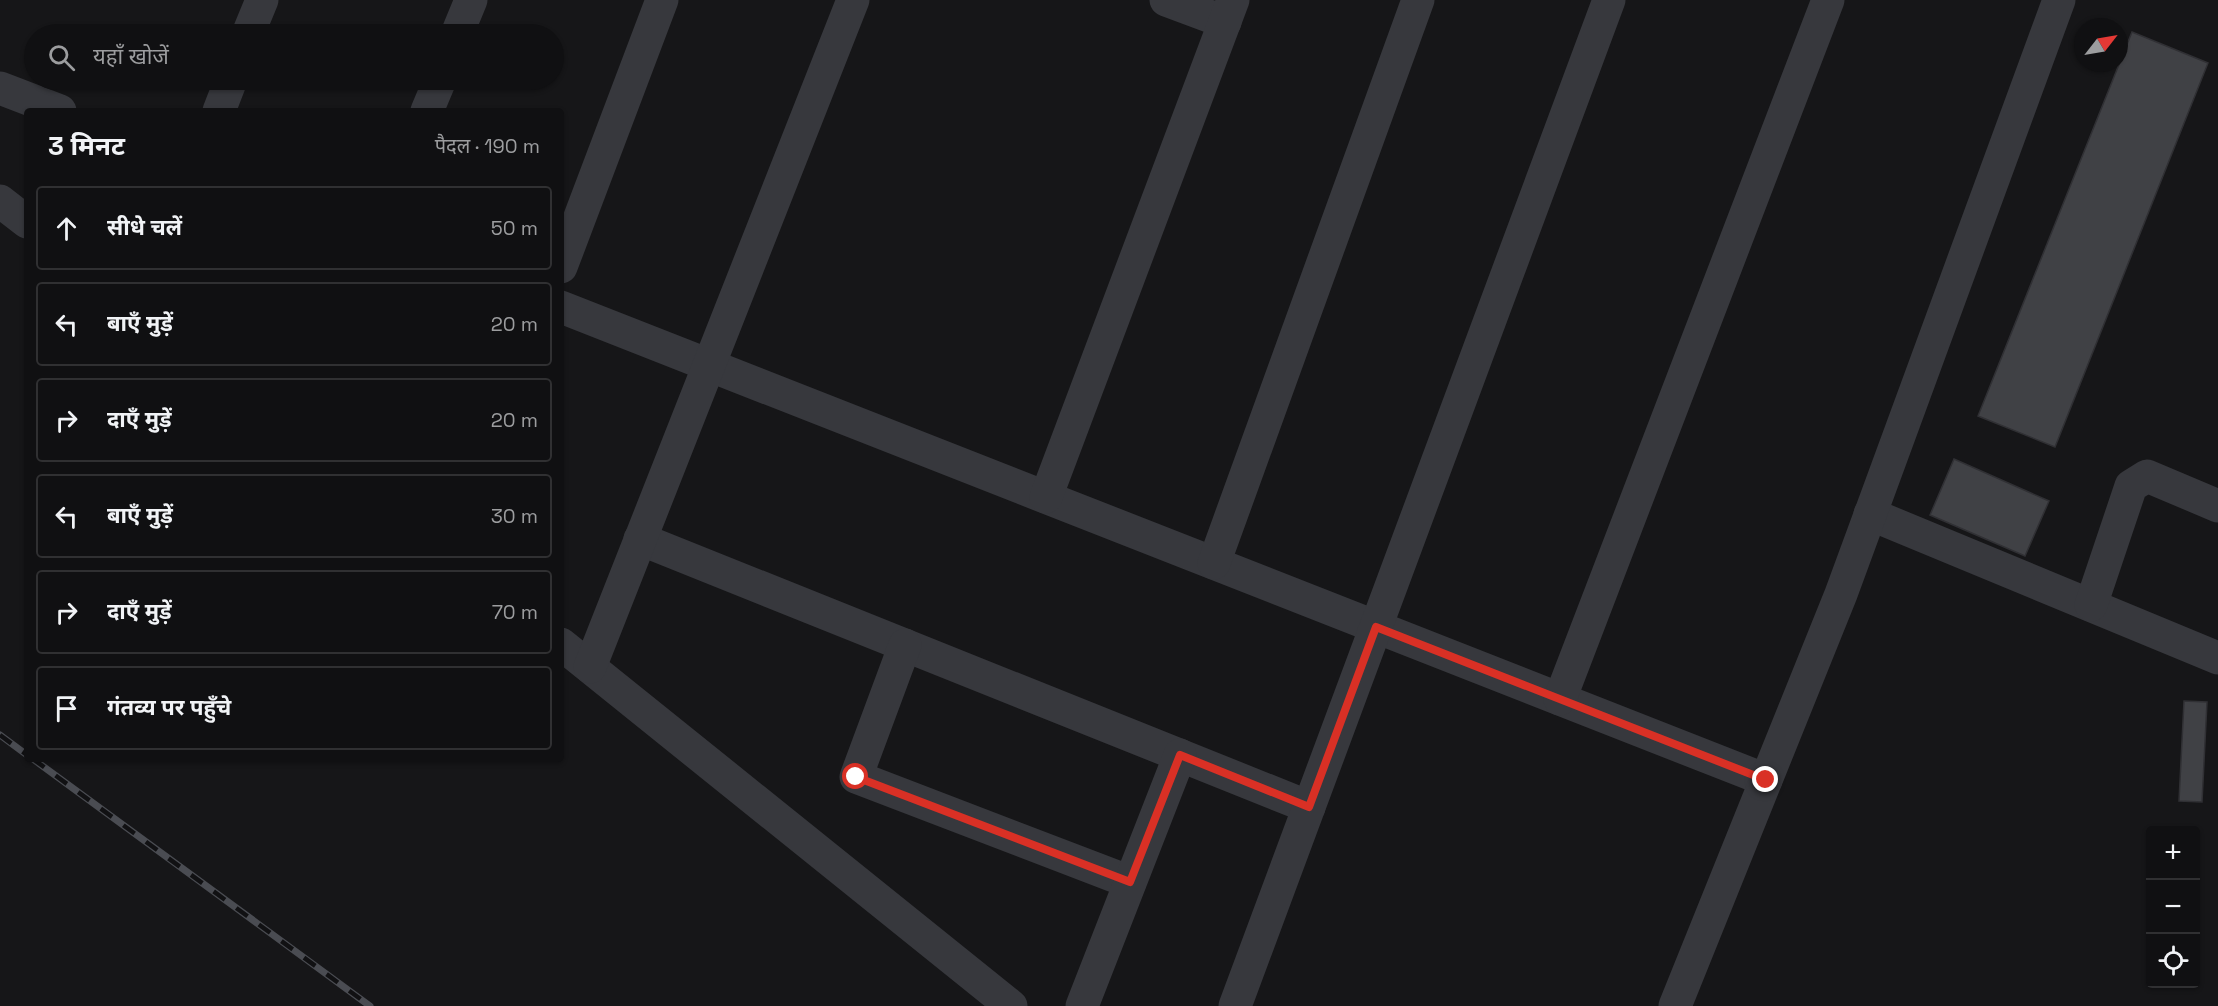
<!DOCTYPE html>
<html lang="hi">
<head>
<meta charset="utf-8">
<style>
	body { margin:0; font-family:"Space Grotesk","Noto Sans Devanagari",sans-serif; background:#19191b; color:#f1f3f6 }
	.controls { position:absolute; right:18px; bottom:18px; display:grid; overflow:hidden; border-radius:6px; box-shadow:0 2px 4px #0004 }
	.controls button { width:54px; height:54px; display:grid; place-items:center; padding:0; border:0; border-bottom:2px solid #303032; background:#101012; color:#f1f3f6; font:30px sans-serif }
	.compass { position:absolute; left:2074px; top:18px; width:54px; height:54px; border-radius:50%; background:#101012; box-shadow:0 2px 4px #0004; rotate:59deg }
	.stop { position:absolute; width:18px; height:18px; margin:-14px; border:4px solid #d93025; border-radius:50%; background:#fff }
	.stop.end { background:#d93025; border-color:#fff; box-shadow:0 2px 6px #0008 }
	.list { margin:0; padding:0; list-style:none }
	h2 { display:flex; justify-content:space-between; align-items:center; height:78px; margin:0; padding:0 24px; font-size:26px }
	h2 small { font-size:20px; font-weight:400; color:#9c9d9f }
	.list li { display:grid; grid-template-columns:39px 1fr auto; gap:18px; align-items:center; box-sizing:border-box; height:84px; margin:0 12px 12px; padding:0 12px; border:2px solid #303032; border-radius:6px }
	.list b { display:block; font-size:22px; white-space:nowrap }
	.list em { font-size:20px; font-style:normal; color:#9c9d9f }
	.icon { flex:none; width:33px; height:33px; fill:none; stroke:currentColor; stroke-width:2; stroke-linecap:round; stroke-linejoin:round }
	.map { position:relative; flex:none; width:2218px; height:1006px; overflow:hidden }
	.search { position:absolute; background:#101012; box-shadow:0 2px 4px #0004; left:24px; top:24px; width:540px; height:66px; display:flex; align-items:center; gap:15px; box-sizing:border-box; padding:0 21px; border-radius:33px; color:#9c9d9f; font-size:22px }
	.panel { position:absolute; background:#101012; box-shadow:0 2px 4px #0004; left:24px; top:108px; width:540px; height:654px; border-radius:6px }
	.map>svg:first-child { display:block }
	.building { fill:#404145; stroke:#303034; stroke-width:1.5 }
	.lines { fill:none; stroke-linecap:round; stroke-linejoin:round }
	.minor { stroke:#37383d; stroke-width:33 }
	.rail-casing { stroke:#4a4c52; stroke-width:7 }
	.rail { stroke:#111113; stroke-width:4.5; stroke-dasharray:14; stroke-linecap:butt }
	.route { stroke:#d93025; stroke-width:8 }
</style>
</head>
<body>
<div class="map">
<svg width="2218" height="1006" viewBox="0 0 2218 1006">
	<rect width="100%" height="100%" fill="#161618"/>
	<g class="building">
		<path d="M2132 32 2208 63 2055 447 1978 416Z"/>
		<path d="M1954 459 2049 501 2025 556 1930 515Z"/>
		<path d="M2184 701 2207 702 2202 802 2179 801Z"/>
	</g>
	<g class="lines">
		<g class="minor">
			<path d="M1166 0 1225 22"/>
			<path d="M248 34 262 0"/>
			<path d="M457 34 471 0"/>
			<path d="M0 88 60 111"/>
			<path d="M219 111 231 80"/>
			<path d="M427 111 440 80"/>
			<path d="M0 201 27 222"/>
			<path d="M561 267 662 0"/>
			<path d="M561 307 1766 780"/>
			<path d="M1046 497 1233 0"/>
			<path d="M1870 514 2218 658"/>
			<path d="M640 539 1309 807"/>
			<path d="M1214 563 1418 0"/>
			<path d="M2091 605 2131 486 2147 476 2218 506"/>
			<path d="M561 644 1011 1006"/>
			<path d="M905 645 856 777 1130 882"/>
			<path d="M590 667 853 0"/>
			<path d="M1560 699 1828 0"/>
			<path d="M1082 1006 1180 755"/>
			<path d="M1235 1006 1609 0"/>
			<path d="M1675 1006 1841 594 2059 0"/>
		</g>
		<defs>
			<g id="rail">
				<path d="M0 735 27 755"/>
				<path d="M33 759 370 1006"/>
			</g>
		</defs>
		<use href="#rail" class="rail-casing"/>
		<use href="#rail" class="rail"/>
	</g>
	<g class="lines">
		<path class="route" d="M856 777 1130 882 1180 755 1309 807 1376 627 1766 780"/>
	</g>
</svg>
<div class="controls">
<button>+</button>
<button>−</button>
<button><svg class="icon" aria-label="locate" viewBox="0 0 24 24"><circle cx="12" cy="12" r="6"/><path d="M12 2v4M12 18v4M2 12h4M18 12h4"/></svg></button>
</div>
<svg class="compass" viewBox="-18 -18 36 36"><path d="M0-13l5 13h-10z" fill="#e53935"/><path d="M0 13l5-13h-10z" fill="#9c9d9f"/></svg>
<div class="stop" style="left:856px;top:777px"></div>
<div class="stop end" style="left:1766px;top:780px"></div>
<div class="search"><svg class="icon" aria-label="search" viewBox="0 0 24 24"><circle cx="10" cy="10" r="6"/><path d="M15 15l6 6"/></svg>यहाँ खोजें</div>
<section class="panel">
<h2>3 मिनट<small>पैदल · 190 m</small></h2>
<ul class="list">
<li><svg class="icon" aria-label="ahead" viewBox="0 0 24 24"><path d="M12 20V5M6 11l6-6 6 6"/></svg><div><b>सीधे चलें</b></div><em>50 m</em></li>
<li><svg class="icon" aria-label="left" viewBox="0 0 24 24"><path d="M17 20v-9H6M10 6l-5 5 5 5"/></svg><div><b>बाएँ मुड़ें</b></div><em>20 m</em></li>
<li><svg class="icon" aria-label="right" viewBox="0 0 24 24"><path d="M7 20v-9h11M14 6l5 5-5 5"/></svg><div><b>दाएँ मुड़ें</b></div><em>20 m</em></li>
<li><svg class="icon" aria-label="left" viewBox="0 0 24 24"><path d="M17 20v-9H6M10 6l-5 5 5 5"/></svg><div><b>बाएँ मुड़ें</b></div><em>30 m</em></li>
<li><svg class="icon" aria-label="right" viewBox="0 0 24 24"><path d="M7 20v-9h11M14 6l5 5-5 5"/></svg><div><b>दाएँ मुड़ें</b></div><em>70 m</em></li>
<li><svg class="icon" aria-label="arrive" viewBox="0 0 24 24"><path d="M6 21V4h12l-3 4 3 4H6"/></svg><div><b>गंतव्य पर पहुँचे</b></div></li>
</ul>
</section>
</div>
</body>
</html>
